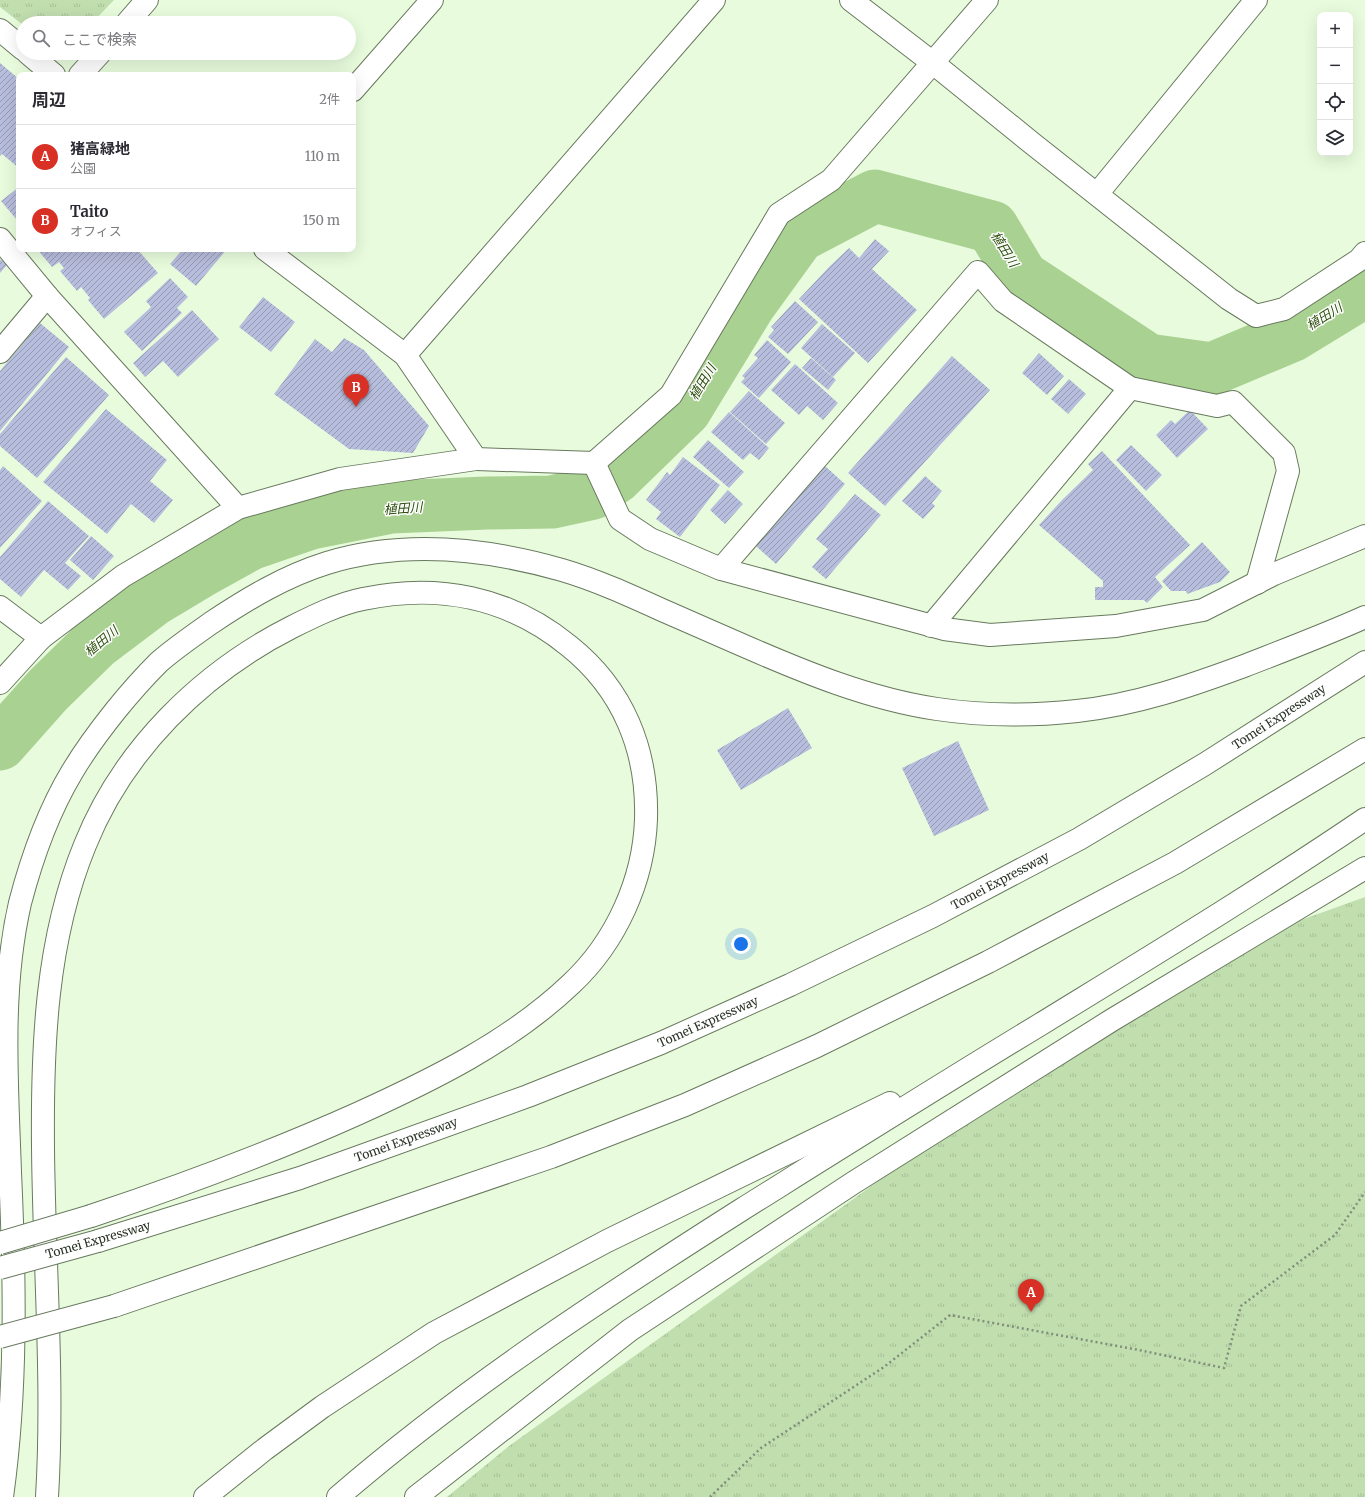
<!DOCTYPE html>
<html lang="ja">
<head>
<meta charset="utf-8">
<style>
	body { margin:0; font-family:Merriweather,"Noto Sans JP",serif; background:#f2f2f3; color:#2b2b33 }
	.controls { position:absolute; right:12px; top:12px; display:grid; overflow:hidden; border-radius:8px; box-shadow:0 4px 16px #0002 }
	.controls button { width:36px; height:36px; display:grid; place-items:center; padding:0; border:0; border-bottom:1px solid #e1e1e2; background:#fff; color:#2b2b33; font:20px sans-serif }
	.you { position:absolute; left:741px; top:944px; width:14px; height:14px; margin:-10px; border:3px solid #fff; border-radius:50%; background:#1a73e8; box-shadow:0 0 0 6px #1a73e833 }
	.badge { display:grid; place-items:center; width:26px; height:26px; border-radius:50%; background:#d93025; color:#fff; font-size:13px; font-weight:700 }
	.pin { position:absolute; translate:-50% -33px; filter:drop-shadow(0 1px 2px #0008) }
	.pin::after { content:''; position:absolute; top:21px; width:14px; height:12px; background:inherit; clip-path:polygon(0 0,100% 0,50% 100%) }
	.list { margin:0; padding:0; list-style:none }
	h2 { display:flex; justify-content:space-between; align-items:center; height:52px; margin:0; padding:0 16px; font-size:17px }
	h2 small { font-size:13px; font-weight:400; color:#7c7c81 }
	.list li { display:grid; grid-template-columns:26px 1fr auto; gap:12px; align-items:center; box-sizing:border-box; height:64px; padding:0 16px; border-top:1px solid #e1e1e2 }
	.list b { display:block; font-size:15px; white-space:nowrap }
	.list p { margin:0; font-size:13px; white-space:nowrap; color:#7c7c81 }
	.list em { font-size:13px; font-style:normal; color:#7c7c81 }
	.icon { flex:none; width:22px; height:22px; fill:none; stroke:currentColor; stroke-width:2; stroke-linecap:round; stroke-linejoin:round }
	.map { position:relative; flex:none; width:1365px; height:1497px; overflow:hidden }
	.search { position:absolute; background:#fff; box-shadow:0 4px 16px #0002; left:16px; top:16px; width:340px; height:44px; display:flex; align-items:center; gap:10px; box-sizing:border-box; padding:0 14px; border-radius:22px; color:#7c7c81; font-size:15px }
	.panel { position:absolute; background:#fff; box-shadow:0 4px 16px #0002; left:16px; top:72px; width:340px; height:180px; border-radius:8px }
	.map>svg:first-child { display:block }
	.park { fill:url(#park-tufts) }
	.lines { fill:none; stroke-linecap:round; stroke-linejoin:round }
	.river { stroke:#a9d191; stroke-width:53 }
	.building { fill:url(#building-hatch) }
	.minor-casing { stroke:#68795e; stroke-width:24 }
	.tertiary-casing { stroke:#68795e; stroke-width:24 }
	.motorway-casing { stroke:#68795e; stroke-width:24 }
	.path { stroke:#818e7a; stroke-width:2.5; stroke-dasharray:2 3; stroke-linecap:butt }
	.minor { stroke:#fff; stroke-width:22 }
	.tertiary { stroke:#fff; stroke-width:22 }
	.motorway { stroke:#fff; stroke-width:22 }
	.motorway-bridge-casing { stroke:#68795e; stroke-width:24; stroke-linecap:butt }
	.motorway-bridge { stroke:#fff; stroke-width:22 }
	.labels { text-anchor:middle; stroke-width:3; stroke-linejoin:round; paint-order:stroke }
	.street-label { font-size:12px; fill:#2c3428; stroke:#fff }
	.water-label { font-size:13px; font-style:italic; fill:#2d500e; stroke:#fff }
</style>
</head>
<body>
<div class="map">
<svg width="1365" height="1497" viewBox="0 0 1365 1497">
	<defs>
		<pattern id="park-tufts" width="24" height="20" patternUnits="userSpaceOnUse"><rect width="24" height="20" fill="#c1deaf"/><path d="M3 7l-1-3M5 7V3M7 7l1-3M15 17l-1-3M17 17v-4M19 17l1-3" fill="none" stroke="#a6bf97"/></pattern>
		<pattern id="building-hatch" width="6" height="6" patternUnits="userSpaceOnUse"><rect width="6" height="6" fill="#b7bddc"/><path d="M-1 1l2-2M0 6l6-6M5 7l2-2" fill="none" stroke="#959ab2"/></pattern>
	</defs>
	<rect width="100%" height="100%" fill="#e8fcdd"/>
	<g class="park">
		<path d="M0 0H114L92 23H23V25L0 7Z"/>
		<path d="M1365 897V1497H447L509 1446 884 1177 1101 1038 1290 924Z"/>
	</g>
	<g class="lines">
		<path class="river" d="M0 744 48 690 96 643 153 600 203 570 250 544 311 523 391 507 487 503 552 502 593 493 616 477 685 410 749 305 799 236 875 196 992 227 1022 277 1148 360 1212 369 1293 335 1365 291"/>
	</g>
	<g class="building">
		<path d="M0 63 19 79V168L2 154 0 156Z"/>
		<path d="M19 187V218L17 220 1 201Z"/>
		<path d="M875 239 889 251 872 269 917 310 868 363 799 299 829 267 849 248 859 258Z"/>
		<path d="M37 249H137L158 273 104 319 88 300 90 298 81 287 77 291 60 271 64 268 59 262 52 267Z"/>
		<path d="M183 249H227L196 286 170 264Z"/>
		<path d="M0 259 7 265 0 273Z"/>
		<path d="M170 278 188 297 177 308 182 313 142 351 124 332 151 307 146 301Z"/>
		<path d="M263 297 295 322 271 352 239 327Z"/>
		<path d="M795 301 818 322 788 354 768 337 774 330 771 327Z"/>
		<path d="M192 310 219 339 178 377 163 361 145 377 133 363Z"/>
		<path d="M40 323 69 347 0 431V371Z"/>
		<path d="M822 324 855 353 833 377 801 348Z"/>
		<path d="M344 338 364 350 429 426 413 453 349 449 274 394 315 339 332 352Z"/>
		<path d="M767 340 791 362 759 398 741 382 745 378 742 376 758 358 754 355Z"/>
		<path d="M1039 353 1064 376 1047 395 1022 373Z"/>
		<path d="M952 356 990 390 885 506 848 473Z"/>
		<path d="M66 357 109 395 37 478 0 446V434Z"/>
		<path d="M811 358 836 380 828 390 802 368Z"/>
		<path d="M795 364 838 403 823 420 807 406 799 415 771 390Z"/>
		<path d="M1069 379 1086 394 1068 414 1051 399Z"/>
		<path d="M749 391 785 423 766 444 730 412Z"/>
		<path d="M106 409 167 460 150 481 173 500 154 523 131 504 107 534 43 482Z"/>
		<path d="M1190 410 1208 429 1177 458 1156 435 1171 420 1175 424Z"/>
		<path d="M729 412 769 448 759 460 750 453 743 460 711 432Z"/>
		<path d="M708 440 744 472 729 488 693 457Z"/>
		<path d="M1131 445 1162 475 1146 491 1116 460Z"/>
		<path d="M1102 451 1190 545 1155 577 1163 587 1147 603 1144 600H1095V587H1103V581L1039 525 1062 500 1093 470 1088 464Z"/>
		<path d="M683 457 720 485 680 537 656 519 661 512 646 500 667 472 670 475Z"/>
		<path d="M3 466 42 501 0 548V470Z"/>
		<path d="M825 466 845 484 776 564 756 546Z"/>
		<path d="M925 476 942 491 932 503 935 506 923 519 902 501Z"/>
		<path d="M728 490 743 504 725 524 710 510Z"/>
		<path d="M855 494 881 515 826 579 812 567 828 549 816 539Z"/>
		<path d="M48 501 89 536 65 563 81 576 68 590 44 570 21 597 0 579V557Z"/>
		<path d="M91 536 114 556 93 580 70 560Z"/>
		<path d="M1202 542 1230 572 1220 582 1187 594 1186 591H1171L1162 581Z"/>
		<path d="M788 708 812 748 741 790 717 750Z"/>
		<path d="M958 741 989 810 934 836 902 768Z"/>
	</g>
	<g class="lines">
		<defs>
			<g id="minor">
				<path d="M127 23 147 0"/>
				<path d="M0 30 23 49"/>
				<path d="M28 53 54 75"/>
				<path d="M80 75 100 53"/>
				<path d="M353 90 432 0"/>
				<path d="M1097 194 1256 0"/>
				<path d="M0 239 47 296 238 508"/>
				<path d="M265 249 405 355 476 459 594 463 671 395 779 214 831 180 987 0"/>
				<path d="M0 352 47 296"/>
				<path d="M405 355 714 0"/>
				<path d="M594 463 620 519 650 539 721 569 944 629 990 635 1116 626 1203 610 1274 574 1365 536"/>
				<path d="M721 569 978 272 1003 301 1130 388 1217 406 1233 402 1284 453 1288 471 1257 583"/>
				<path d="M0 607 41 638"/>
				<path d="M931 626 1130 388"/>
				<path d="M0 683 41 638 123 576 238 508 340 479 476 459"/>
				<path d="M416 1497 630 1330 853 1183 1112 1020 1365 868"/>
			</g>
			<path id="tertiary" d="M851 0 933 63 1033 144 1229 299 1256 316 1284 309 1359 260 1365 253"/>
			<g id="motorway">
				<path d="M98 1241 300 1178 528 1096 661 1043 790 985 933 916 1079 839 1205 764 1365 662"/>
				<path d="M114 1306 551 1157 685 1105 817 1046 988 962 1175 863 1365 749"/>
				<path d="M2 1497C17 1390 15 1280 10 1172 7 1083 0 990 20 903 32 857 48 812 72 772 85 750 100 730 116 710 129 694 144 677 159 662 175 648 194 635 211 623 247 599 285 576 327 563 403 540 485 548 562 570 596 580 629 595 662 610 689 622 715 633 742 645 804 672 869 699 937 709 983 716 1031 716 1077 711 1135 705 1190 686 1244 666 1285 650 1325 635 1365 617"/>
				<path d="M47 1497C54 1381 44 1263 43 1147 42 1045 46 940 85 845 123 750 201 673 292 627 314 616 338 604 363 599 438 583 509 597 569 646 623 689 648 750 646 819 644 880 616 942 571 984 510 1042 432 1080 357 1114 270 1153 181 1186 91 1216"/>
				<path d="M205 1497 265 1449 322 1407 434 1333 607 1241 890 1103"/>
				<path d="M338 1497C463 1389 601 1299 741 1210 840 1148 940 1085 1041 1024 1150 957 1259 891 1365 819"/>
			</g>
		</defs>
		<use href="#minor" class="minor-casing"/>
		<use href="#tertiary" class="tertiary-casing"/>
		<use href="#motorway" class="motorway-casing"/>
		<path class="path" d="M710 1497 761 1448 884 1367 950 1315 1139 1350 1224 1368 1241 1306 1335 1235 1365 1192"/>
		<use href="#minor" class="minor"/>
		<use href="#tertiary" class="tertiary"/>
		<use href="#motorway" class="motorway"/>
		<defs>
			<g id="motorway-bridge">
				<path d="M0 1243 91 1216"/>
				<path d="M0 1268 98 1241"/>
				<path d="M0 1337 114 1306"/>
			</g>
		</defs>
		<use href="#motorway-bridge" class="motorway-bridge-casing"/>
		<use href="#motorway-bridge" class="motorway-bridge"/>
	</g>
	<g class="labels">
		<g class="street-label">
			<text transform="translate(1279 717) rotate(-33)" y="4">Tomei Expressway</text>
			<text transform="translate(1000 881) rotate(-28)" y="4">Tomei Expressway</text>
			<text transform="translate(708 1022) rotate(-24)" y="4">Tomei Expressway</text>
			<text transform="translate(406 1140) rotate(-20)" y="4">Tomei Expressway</text>
			<text transform="translate(98 1240) rotate(-16)" y="4">Tomei Expressway</text>
		</g>
		<g class="water-label">
			<text transform="translate(1005 249) rotate(58)" y="5">植田川</text>
			<text transform="translate(1324 316) rotate(-32)" y="5">植田川</text>
			<text transform="translate(702 382) rotate(-59)" y="5">植田川</text>
			<text transform="translate(403 508) rotate(-4)" y="5">植田川</text>
			<text transform="translate(101 641) rotate(-40)" y="5">植田川</text>
		</g>
	</g>
</svg>
<div class="controls">
<button>+</button>
<button>−</button>
<button><svg class="icon" aria-label="locate" viewBox="0 0 24 24"><circle cx="12" cy="12" r="6"/><path d="M12 2v4M12 18v4M2 12h4M18 12h4"/></svg></button>
<button><svg class="icon" aria-label="layers" viewBox="0 0 24 24"><path d="M12 4l9 5-9 5-9-5zM3 14l9 5 9-5"/></svg></button>
</div>
<div class="you"></div>
<div class="pin badge" style="left:1031px;top:1312px">A</div>
<div class="pin badge" style="left:356px;top:407px">B</div>
<div class="search"><svg class="icon" aria-label="search" viewBox="0 0 24 24"><circle cx="10" cy="10" r="6"/><path d="M15 15l6 6"/></svg>ここで検索</div>
<section class="panel">
<h2>周辺<small>2件</small></h2>
<ul class="list">
<li><span class="badge">A</span><div><b>猪高緑地</b><p>公園</p></div><em>110 m</em></li>
<li><span class="badge">B</span><div><b>Taito</b><p>オフィス</p></div><em>150 m</em></li>
</ul>
</section>
</div>
</body>
</html>
